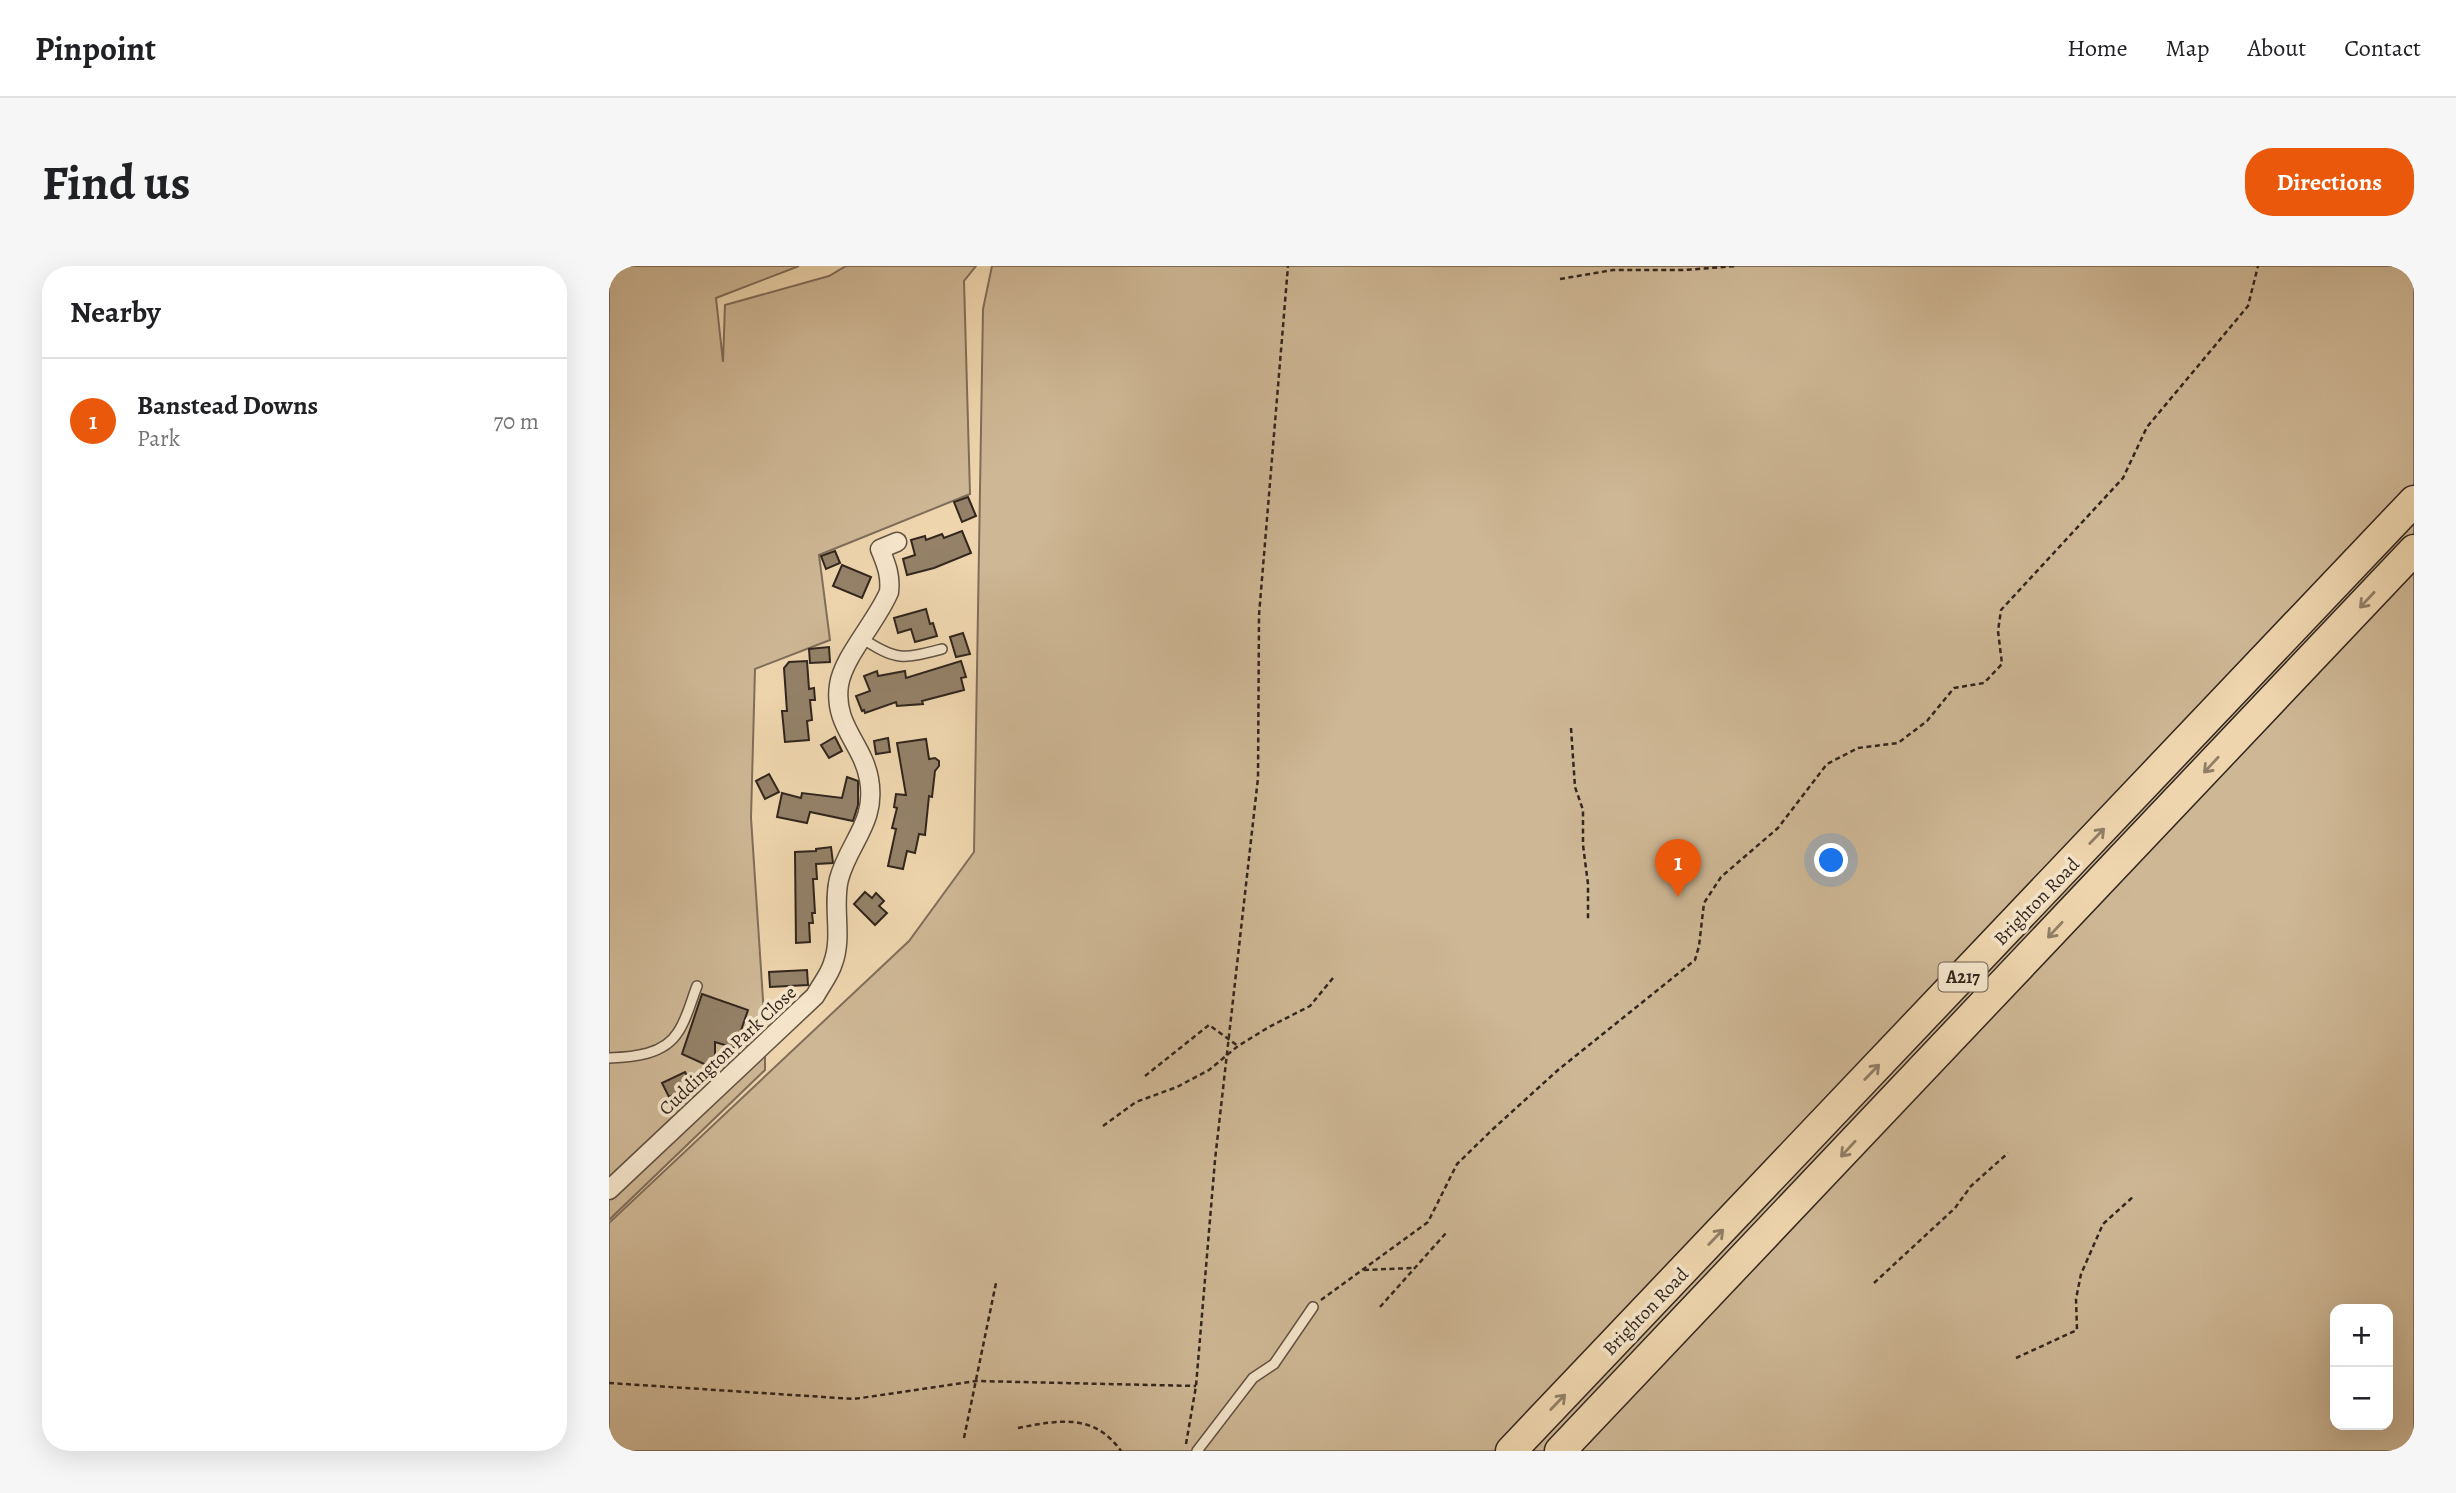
<!DOCTYPE html>
<html lang="en">
<head>
<meta charset="utf-8">
<style>
	body { margin:0; font-family:Alegreya,serif; background:#f6f6f6; color:#202124 }
	.controls { position:absolute; right:21px; bottom:21px; display:grid; overflow:hidden; border-radius:14px; box-shadow:0 7px 28px #0002 }
	.controls button { width:63px; height:63px; display:grid; place-items:center; padding:0; border:0; border-bottom:2px solid #e0e0e0; background:#fff; color:#202124; font:35px sans-serif }
	.you { position:absolute; left:1223px; top:595px; width:24px; height:24px; margin:-18px; border:5px solid #fff; border-radius:50%; background:#1a73e8; box-shadow:0 0 0 10px #1a73e833 }
	.badge { display:grid; place-items:center; width:46px; height:46px; border-radius:50%; background:#ea580c; color:#fff; font-size:23px; font-weight:700 }
	.pin { position:absolute; translate:-50% -58px; filter:drop-shadow(0 2px 4px #0008) }
	.pin::after { content:''; position:absolute; top:37px; width:24px; height:21px; background:inherit; clip-path:polygon(0 0,100% 0,50% 100%) }
	.list { margin:0; padding:0; list-style:none }
	h2 { display:flex; justify-content:space-between; align-items:center; height:91px; margin:0; padding:0 28px; font-size:30px }
	h2 small { font-size:23px; font-weight:400; color:#757577 }
	.list li { display:grid; grid-template-columns:46px 1fr auto; gap:21px; align-items:center; box-sizing:border-box; height:126px; padding:0 28px; border-top:2px solid #e0e0e0 }
	.list b { display:block; font-size:26px; white-space:nowrap }
	.list p { margin:0; font-size:23px; white-space:nowrap; color:#757577 }
	.list em { font-size:23px; font-style:normal; color:#757577 }
	.map { position:relative; flex:none; width:1805px; height:1185px; overflow:hidden; border-radius:28px }
	header { display:flex; align-items:center; gap:42px; box-sizing:border-box; height:98px; padding:0 35px; background:#fff; border-bottom:2px solid #e0e0e0 }
	header strong { font-size:33px }
	nav { display:flex; gap:38px; margin-inline-start:auto; font-size:24px }
	.intro { display:flex; align-items:center; justify-content:space-between; box-sizing:border-box; height:168px; padding:0 42px }
	h1 { margin:0; font-size:49px }
	.button { padding:18px 32px; border-radius:28px; background:#ea580c; color:#fff; font-size:24px; font-weight:700 }
	main { display:flex; gap:42px; padding:0 42px }
	aside { flex:1; background:#fff; border-radius:28px; box-shadow:0 7px 28px #0002 }
	.map>svg:first-child { display:block }
	.green { fill:#ceb795; stroke:#806e5a; stroke-width:2; fill-rule:evenodd }
	.building { fill:#948168; stroke:#33261e; stroke-width:2 }
	.lines { fill:none; stroke-linecap:round; stroke-linejoin:round }
	.service-casing { stroke:#625242; stroke-width:12 }
	.minor-casing { stroke:#625242; stroke-width:21 }
	.trunk-casing { stroke:#33261e; stroke-width:33 }
	.path { stroke:#33261e; stroke-width:2.5; stroke-dasharray:5 3.5; stroke-linecap:butt }
	.service { stroke:#f4e4ca; stroke-width:9 }
	.minor { stroke:#f4e4ca; stroke-width:18 }
	.trunk { stroke:#eed5ad; stroke-width:30 }
	.oneway { stroke:#907e66 }
	.labels { text-anchor:middle; stroke-width:7; stroke-linejoin:round; paint-order:stroke }
	.shield { fill:#f4e4ca; stroke:#6d5f52; stroke-width:2 }
	.shield-label { font-size:18px; font-weight:bold; fill:#33261e }
	.street-label { font-size:19px; fill:#33261e; stroke:#f4e4ca }
</style>
</head>
<body>
<header>
<strong>Pinpoint</strong>
<nav><a>Home</a><a>Map</a><a>About</a><a>Contact</a></nav>
</header>
<div class="intro"><h1>Find us</h1><a class="button">Directions</a></div>
<main>
<aside>
<h2>Nearby<small></small></h2>
<ul class="list">
<li><span class="badge">1</span><div><b>Banstead Downs</b><p>Park</p></div><em>70 m</em></li>
</ul>
</aside>
<div class="map">
<svg width="1805" height="1185" viewBox="0 0 1805 1185">
	<rect width="100%" height="100%" fill="#eed5ad"/>
	<filter id="stains"><feTurbulence type="fractalNoise" baseFrequency=".00286" numOctaves="4"/><feColorMatrix values="0 0 0 0 .2 0 0 0 0 .09 0 0 0 0 .02 0 0 0 .5 -.17"/></filter>
	<radialGradient id="worn" r=".72"><stop offset=".6" stop-color="#630" stop-opacity="0"/><stop offset="1" stop-color="#630" stop-opacity=".3"/></radialGradient>
	<g class="green">
		<path d="M0 0H190L107 32 114 96 116 39 220 10 237 0H367L355 15 361 228 210 289 221 374 146 403 142 552 156 764V804L0 954Z"/>
		<path d="M383 0H1805V1185H0V957L300 675 365 586 374 43ZM1726 1043H1779V1159H1726Z"/>
	</g>
	<g class="building">
		<path d="M359 231 367 250 353 256 345 236Z"/>
		<path d="M353 265 362 287 325 302 298 309 294 293 306 289 302 274 316 270 317 274 333 268 335 272Z"/>
		<path d="M226 285 231 297 217 303 212 290Z"/>
		<path d="M233 299 262 311 253 332 224 320Z"/>
		<path d="M317 343 321 358 324 357 328 370 306 376 302 363 289 367 285 352Z"/>
		<path d="M354 367 361 388 347 391 341 371Z"/>
		<path d="M220 381 221 396 201 397 200 383Z"/>
		<path d="M198 395 200 423 205 422 206 434H201L203 454 198 455 200 474 176 476 173 445H178L175 402 180 396Z"/>
		<path d="M352 395 357 411 352 412 355 424 313 435 314 438 288 440 287 436 256 447 255 444 253 445 247 430 261 425 255 410 268 405 269 410 296 405 297 412Z"/>
		<path d="M226 471 233 485 220 492 212 479Z"/>
		<path d="M279 472 281 486 267 488 265 475Z"/>
		<path d="M317 473 320 493 326 492 330 495V500L326 505 323 531 320 530 316 569 310 568 306 587 298 585 294 603 279 600 287 563 283 562 288 542 285 541 287 528 297 529 288 477Z"/>
		<path d="M160 508 170 526 156 533 147 515Z"/>
		<path d="M238 511 249 515V539L244 555 201 546 198 557 168 551 173 527 192 532 193 527 233 532Z"/>
		<path d="M222 581 224 597 207 598 208 613H204L206 647H203L204 657H200L201 676 187 677 186 586 207 585V583Z"/>
		<path d="M256 626 263 632 267 627 275 635 270 640 278 647 266 659 245 638Z"/>
		<path d="M198 704 199 719 161 721 160 706Z"/>
		<path d="M93 728 139 744 126 782 106 776V803L73 788Z"/>
		<path d="M76 806 83 819 60 831 53 817Z"/>
	</g>
	<g class="lines">
		<defs>
			<g id="service">
				<path d="M254 373C288 395 294 393 333 383"/>
				<path d="M0 792C24 791 55 789 69 766 78 753 82 735 88 720"/>
				<path d="M588 1185 644 1112 665 1098 704 1041"/>
			</g>
			<path id="minor" d="M0 924 206 730C212 719 221 708 224 697 234 670 223 640 230 613 240 576 268 556 260 513 254 478 224 459 230 419 234 391 268 355 280 326 282 309 277 298 271 283L288 276"/>
			<g id="trunk">
				<path d="M902 1185 1805 235"/>
				<path d="M951 1185 1805 284"/>
			</g>
		</defs>
		<use href="#service" class="service-casing"/>
		<use href="#minor" class="minor-casing"/>
		<use href="#trunk" class="trunk-casing"/>
		<g class="path">
			<path d="M951 13 1004 4H1076L1127 0"/>
			<path d="M962 462 966 521 974 544V579L979 618V655"/>
			<path d="M536 810 600 759 629 780"/>
			<path d="M494 860 527 836 568 821 600 804 629 780 660 761 701 740 724 712"/>
			<path d="M755 1004 804 1002"/>
			<path d="M1265 1017 1346 942 1362 920 1399 887"/>
			<path d="M712 1034 819 956 848 898 884 863 949 804 1086 694 1090 680 1095 637 1112 611 1169 562 1218 498 1249 482 1289 477 1318 455 1345 422 1375 417 1393 398 1389 365 1392 344 1514 212 1538 161 1639 40 1649 0"/>
			<path d="M771 1041 837 967"/>
			<path d="M1407 1092 1468 1064 1467 1033 1472 1008 1494 958 1525 930"/>
			<path d="M0 1117 245 1133 367 1115 587 1120"/>
			<path d="M409 1162C450 1154 485 1147 512 1185"/>
			<path d="M355 1172 387 1017"/>
			<path d="M577 1178 587 1120 606 894 649 512 650 349 679 0"/>
		</g>
		<use href="#service" class="service"/>
		<use href="#minor" class="minor"/>
		<use href="#trunk" class="trunk"/>
	</g>
	<defs><path id="oneway-shaft" d="M-6 0H5M1.5-3L5.5 0L1.5 3" fill="none" stroke-width="1.6" stroke-linecap="round" stroke-linejoin="round" transform="scale(1.75)"/></defs>
	<g class="oneway">
		<use href="#oneway-shaft" transform="translate(1758 334) rotate(133)"/>
		<use href="#oneway-shaft" transform="translate(1602 499) rotate(133)"/>
		<use href="#oneway-shaft" transform="translate(1488 570) rotate(-46)"/>
		<use href="#oneway-shaft" transform="translate(1446 664) rotate(133)"/>
		<use href="#oneway-shaft" transform="translate(1263 806) rotate(-46)"/>
		<use href="#oneway-shaft" transform="translate(1239 883) rotate(133)"/>
		<use href="#oneway-shaft" transform="translate(1107 971) rotate(-46)"/>
		<use href="#oneway-shaft" transform="translate(949 1136) rotate(-46)"/>
	</g>
	<g class="labels">
		<rect class="shield" x="1329.5" y="696.5" width="49" height="29" rx="5"/>
		<g class="shield-label">
			<text x="1354" y="717">A217</text>
		</g>
		<g class="street-label">
			<text transform="translate(1427 635) rotate(-46)" y="7">Brighton Road</text>
			<text transform="translate(118 784) rotate(-43)" y="7">Cuddington Park Close</text>
			<text transform="translate(1036 1045) rotate(-46)" y="7">Brighton Road</text>
		</g>
	</g>
	<rect width="100%" height="100%" filter="url(#stains)"/>
	<rect width="100%" height="100%" fill="url(#worn)"/>
</svg>
<div class="controls">
<button>+</button>
<button>−</button>
</div>
<div class="you"></div>
<div class="pin badge" style="left:1069px;top:631px">1</div>
</div>
</main>
</body>
</html>
